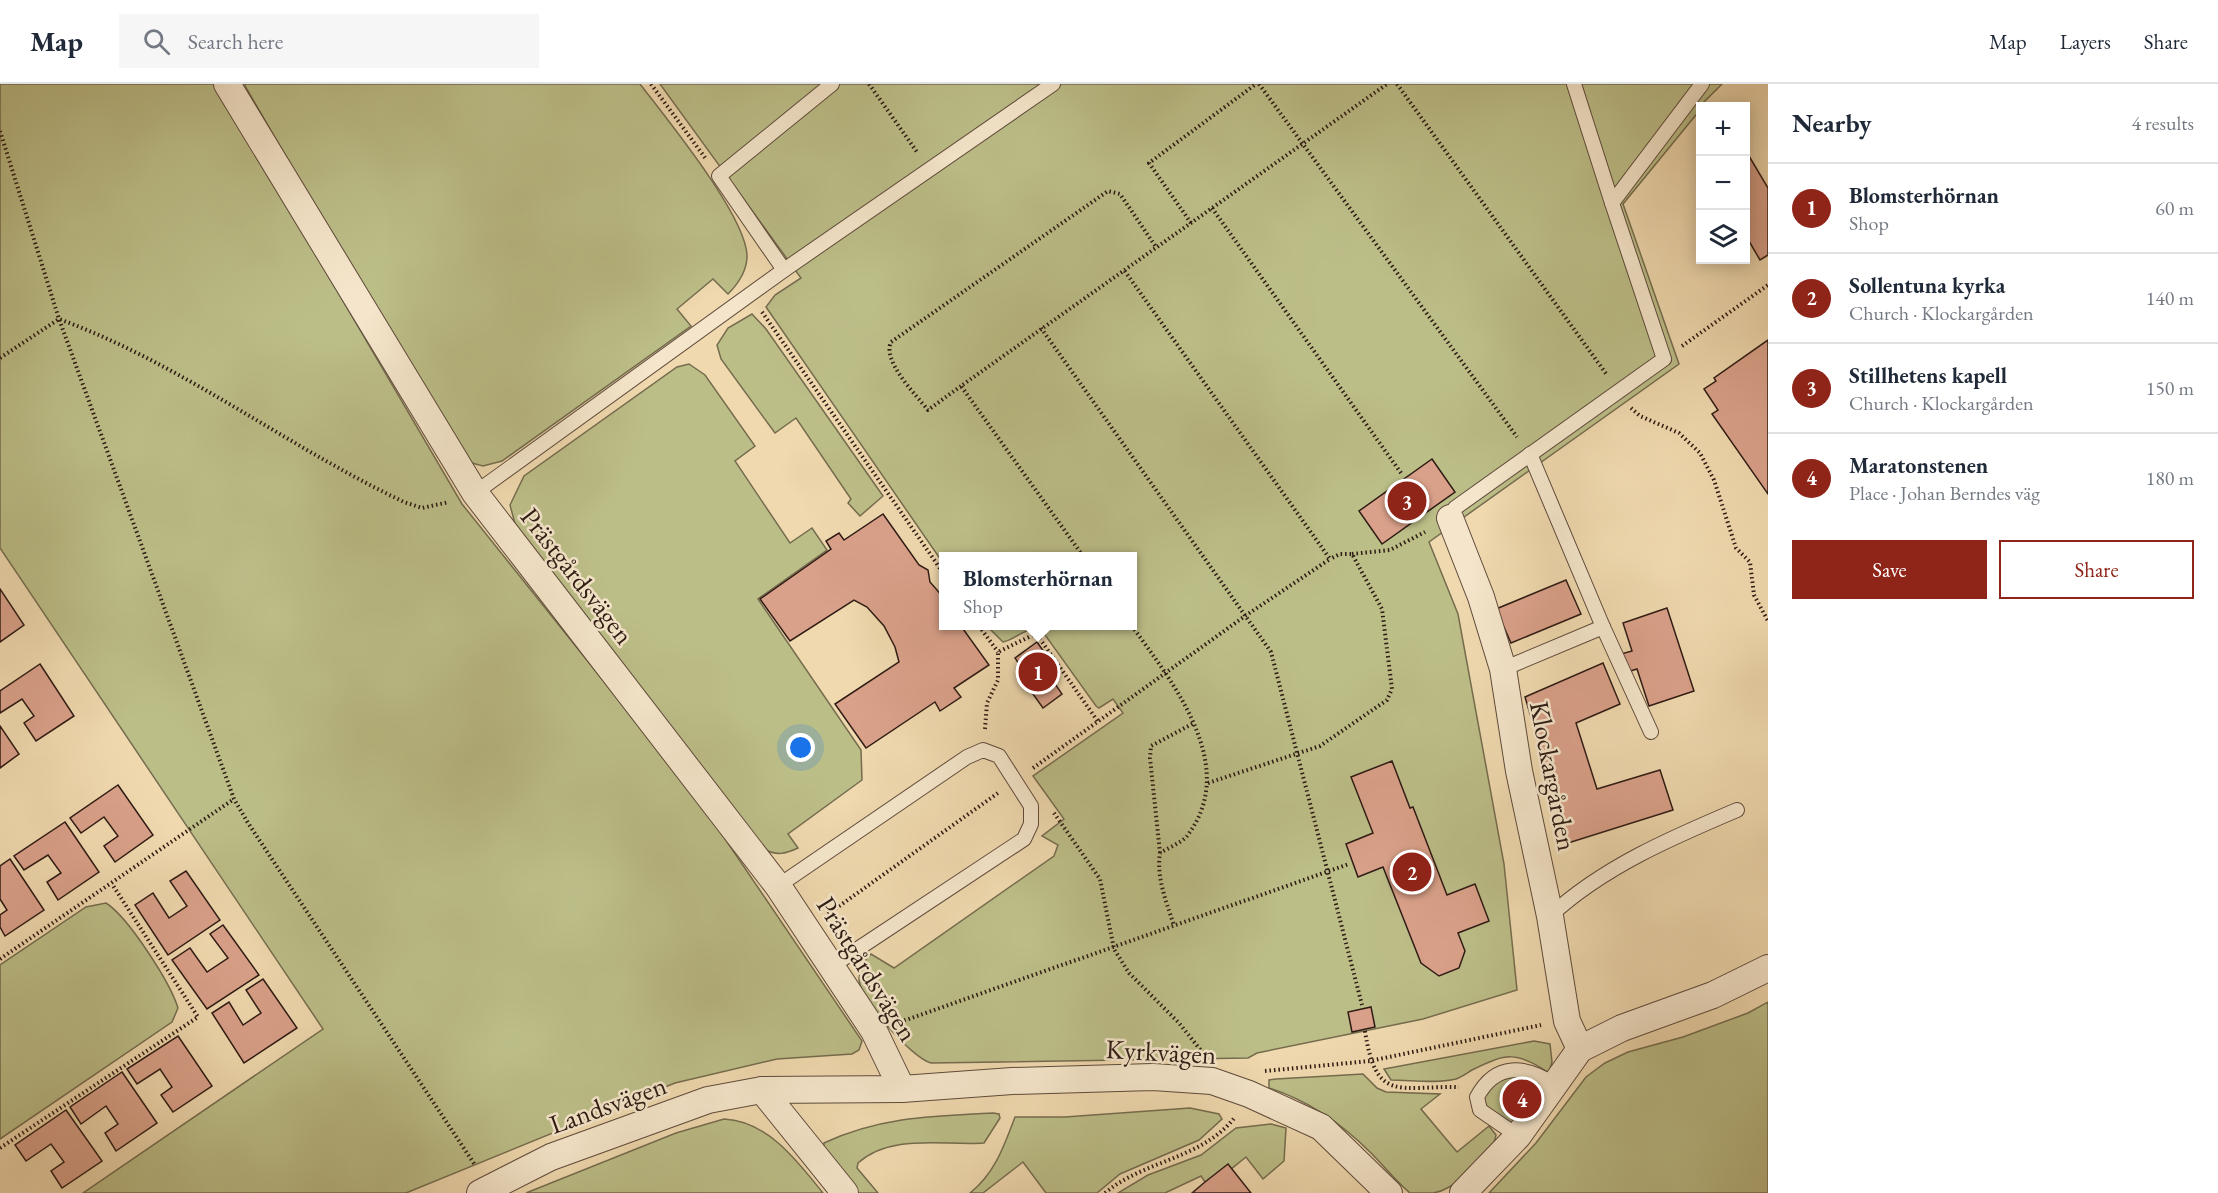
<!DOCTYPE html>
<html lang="en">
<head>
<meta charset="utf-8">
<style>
	body { margin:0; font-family:"EB Garamond",serif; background:#f6f6f7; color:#1f2937 }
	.controls { position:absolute; right:18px; top:18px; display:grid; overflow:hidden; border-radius:0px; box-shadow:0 3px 15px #0003 }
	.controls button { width:54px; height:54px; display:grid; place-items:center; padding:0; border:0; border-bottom:2px solid #e0e1e3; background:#fff; color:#1f2937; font:30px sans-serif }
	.you { position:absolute; left:801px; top:664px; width:21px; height:21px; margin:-15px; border:4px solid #fff; border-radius:50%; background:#1a73e8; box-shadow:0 0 0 9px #1a73e833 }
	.badge { display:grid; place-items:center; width:39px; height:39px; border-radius:50%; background:#8f2418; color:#fff; font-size:20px; font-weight:700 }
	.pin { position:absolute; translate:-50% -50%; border:3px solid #fff; box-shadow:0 2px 6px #0006 }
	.popup { position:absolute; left:939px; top:468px; width:198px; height:78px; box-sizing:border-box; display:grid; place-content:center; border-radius:0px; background:#fff; filter:drop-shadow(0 2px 4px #0005); font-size:20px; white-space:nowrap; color:#747a83 }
	.popup b { font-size:22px; color:#1f2937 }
	.popup::after { content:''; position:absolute; left:50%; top:100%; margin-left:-12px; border:12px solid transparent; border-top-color:#fff }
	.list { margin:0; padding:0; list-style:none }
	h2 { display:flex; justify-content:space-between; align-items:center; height:78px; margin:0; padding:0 24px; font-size:26px }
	h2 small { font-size:20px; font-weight:400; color:#747a83 }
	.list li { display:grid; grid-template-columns:39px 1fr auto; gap:18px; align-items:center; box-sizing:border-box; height:90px; padding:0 24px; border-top:2px solid #e0e1e3 }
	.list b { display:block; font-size:22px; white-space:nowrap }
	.list p { margin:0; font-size:20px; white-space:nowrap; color:#747a83 }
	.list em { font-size:20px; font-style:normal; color:#747a83 }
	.actions { display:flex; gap:12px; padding:18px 24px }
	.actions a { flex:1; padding:14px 0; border:2px solid #8f2418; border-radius:0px; text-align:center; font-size:21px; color:#8f2418 }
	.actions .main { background:#8f2418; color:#fff }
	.icon { flex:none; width:33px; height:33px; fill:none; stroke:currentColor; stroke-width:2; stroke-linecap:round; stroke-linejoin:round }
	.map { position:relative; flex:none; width:1768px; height:1109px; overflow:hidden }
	header { display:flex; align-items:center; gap:36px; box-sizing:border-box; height:84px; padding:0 30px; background:#fff; border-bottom:2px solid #e0e1e3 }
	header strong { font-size:28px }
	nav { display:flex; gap:33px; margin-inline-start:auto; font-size:21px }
	.search { width:420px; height:54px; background:#f6f6f7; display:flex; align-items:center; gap:15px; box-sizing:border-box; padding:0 21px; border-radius:0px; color:#747a83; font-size:22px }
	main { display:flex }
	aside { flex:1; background:#fff }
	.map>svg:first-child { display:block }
	.green { fill:#bcbe88; stroke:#756c4e; stroke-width:1.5 }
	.building { fill:#daa18a; stroke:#2e1b14; stroke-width:1.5 }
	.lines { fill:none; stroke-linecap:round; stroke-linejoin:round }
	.service-casing { stroke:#5e4a3b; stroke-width:16 }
	.minor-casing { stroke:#5e4a3b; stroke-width:28 }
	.path { stroke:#2e1b14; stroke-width:4; stroke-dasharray:1.5 3; stroke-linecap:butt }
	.service { stroke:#f5e6cb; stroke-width:14 }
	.minor { stroke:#f5e6cb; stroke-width:26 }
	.labels { text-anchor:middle; stroke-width:5; stroke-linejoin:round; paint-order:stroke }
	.street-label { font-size:27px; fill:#2e1b14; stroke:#f5e6cb }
</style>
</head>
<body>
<header>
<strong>Map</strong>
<div class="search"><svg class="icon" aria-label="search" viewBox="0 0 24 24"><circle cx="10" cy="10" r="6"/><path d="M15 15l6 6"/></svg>Search here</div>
<nav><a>Map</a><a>Layers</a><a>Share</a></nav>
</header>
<main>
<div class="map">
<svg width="1768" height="1109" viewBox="0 0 1768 1109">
	<rect width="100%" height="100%" fill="#f0d9af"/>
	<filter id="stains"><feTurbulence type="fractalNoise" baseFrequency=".00333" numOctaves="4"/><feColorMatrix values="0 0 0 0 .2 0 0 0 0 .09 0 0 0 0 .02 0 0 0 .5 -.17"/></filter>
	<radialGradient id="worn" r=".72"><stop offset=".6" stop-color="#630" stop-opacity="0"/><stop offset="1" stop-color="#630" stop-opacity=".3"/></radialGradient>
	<g class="green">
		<path d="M0 0H216L462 420 698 715 862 957 859 966 852 970 777 975 675 999 406 1109H83L323 945 0 464Z"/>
		<path d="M244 0H640C666 34 749 135 747 174 746 189 738 200 728 210L713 195 677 225 691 242 502 377 483 382 472 379 411 290Z"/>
		<path d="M660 0H1722L1700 22V26L1623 120 1679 280 1429 458 1458 530 1504 780 1517 906 1423 935 1257 969 1248 974 931 979C912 974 859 915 859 895 859 885 864 877 871 870L894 884 1054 772 1058 761 1042 752 1064 735 1033 692 1123 629 1113 615 1099 624 1096 622 1043 548C1026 540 1018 555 1003 558L987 542H1132V472H944L943 479 766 223 775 211 801 194Z"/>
		<path d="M752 230 766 245 883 412 860 432 848 419 851 415 796 334 775 349 721 275 717 261 728 244Z"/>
		<path d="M689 280 705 291 755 362 735 377 790 459 812 444 827 466 758 515 861 666 862 696 788 750 798 764C785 770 777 772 764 765L518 451 510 421 524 392 677 283Z"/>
		<path d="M106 819C128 833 170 898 178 924L172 938 0 1055V881L86 823Z"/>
		<path d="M1768 918V1109H1489L1536 1059 1586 993 1605 979 1628 968 1683 953 1748 929Z"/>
		<path d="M1534 957 1550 960 1552 978 1549 989C1517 967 1506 969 1472 986 1467 989 1462 993 1456 995 1436 1000 1411 996 1391 996L1384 985Z"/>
		<path d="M1521 988 1551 1001 1516 1049 1484 1026 1479 1013 1485 1002Z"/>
		<path d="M1363 990 1377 1004 1386 1008 1440 1010 1421 1025 1457 1068 1489 1042 1496 1051C1493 1071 1454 1106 1433 1109 1426 1109 1417 1109 1410 1109 1396 1097 1384 1082 1371 1069 1342 1040 1307 1016 1269 1004V996L1276 995Z"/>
		<path d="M1190 1024 1219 1030 1222 1035 1199 1056 1120 1090 1097 1109H1046L1023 1078 983 1109H970C995 1089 1004 1062 1015 1033H1065Z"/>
		<path d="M993 1029 999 1030 1000 1034 984 1059C944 1062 891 1049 858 1079L857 1084 878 1109H857L823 1067 824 1059C880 1033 932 1032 993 1029Z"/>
		<path d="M724 1035C768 1037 798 1078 823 1109H526L676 1049Z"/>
		<path d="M1271 1040 1286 1044 1284 1077 1263 1095 1246 1073 1231 1085 1205 1098 1201 1092 1165 1109H1118L1148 1091 1201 1071 1236 1044Z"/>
	</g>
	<g class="building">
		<path d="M1746 67 1768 104V171L1760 176 1746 152Z"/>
		<path d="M1768 256V410L1712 330 1718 326 1704 305 1716 297 1714 294Z"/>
		<path d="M1432 375 1455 408 1382 460 1359 427Z"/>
		<path d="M883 430 919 481 928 486 930 498 944 514V542H961L989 581 954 604 961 613 940 627 935 618 866 664 835 620 899 578 895 563 884 542 867 523 854 516 790 557 760 515 831 465 826 457 839 449 844 456Z"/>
		<path d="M1566 496 1581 530 1511 559 1496 525Z"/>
		<path d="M0 505 24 541 0 558Z"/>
		<path d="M1667 524 1694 607 1649 622 1637 585 1627 588 1621 570 1632 567 1623 539Z"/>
		<path d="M1037 558 1056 585 1049 591 1062 610 1043 624 1028 603 1032 599 1015 574Z"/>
		<path d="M1603 579 1620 620 1576 639 1597 705 1660 686 1673 726 1568 759 1525 613Z"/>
		<path d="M40 580 74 632 36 657 24 639 34 632 22 615 0 629V607Z"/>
		<path d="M0 642 19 670 0 684Z"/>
		<path d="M1392 677 1410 724 1413 723 1447 811 1475 800 1489 837 1458 849 1465 867 1459 884 1439 892 1421 879 1383 783 1358 793 1346 760 1373 749 1351 693Z"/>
		<path d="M118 701 153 751 115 778 104 762 118 752 104 733 81 749 70 734Z"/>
		<path d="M65 738 99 788 58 816 47 798 61 789 48 771 24 786 14 772Z"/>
		<path d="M10 775 44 826 5 852 0 843V831L7 826 0 815V782Z"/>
		<path d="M186 787 220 836 168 871 135 821 153 809 169 834 187 822 170 797Z"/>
		<path d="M223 841 259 891 207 925 172 876 190 864 207 888 228 874 210 850Z"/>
		<path d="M263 895 297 944 244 979 212 929 229 918 243 941 261 929 246 906Z"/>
		<path d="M1371 923 1375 943 1352 948 1348 928Z"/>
		<path d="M178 952 212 1002 173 1028 161 1011 172 1003 160 985 137 1000 127 985Z"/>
		<path d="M122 988 157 1039 116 1067 105 1049 118 1040 106 1022 81 1040 70 1023Z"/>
		<path d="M66 1026 102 1077 62 1104 51 1087 64 1078 51 1060 26 1077 15 1061Z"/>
		<path d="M1228 1080 1251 1109H1192L1205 1098Z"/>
	</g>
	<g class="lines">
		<defs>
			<g id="service">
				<path d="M1574 0 1612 119"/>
				<path d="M784 186 719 92 832 0"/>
				<path d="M1530 370 1603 543 1651 648"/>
				<path d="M475 409 784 186 1053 0"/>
				<path d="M1450 434 1455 424 1664 275 1612 119 1702 0"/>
				<path d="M1503 585 1603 543"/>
				<path d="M778 802 967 673 983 666 999 672 1031 722V740L1024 755 832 882"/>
				<path d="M1550 832C1603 783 1671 754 1737 726"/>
				<path d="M1518 1052 1480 1026 1477 1013C1496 978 1525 981 1555 1001"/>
			</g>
			<g id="minor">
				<path d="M227 0 475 409 778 802 874 947 902 1005"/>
				<path d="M1450 434 1481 513 1503 585 1519 687 1550 832 1567 937 1580 965"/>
				<path d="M762 1006 845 1109"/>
				<path d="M480 1109 551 1073 708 1016 762 1006 902 1005 1012 997 1153 993 1212 997 1249 1010 1321 1043 1389 1109"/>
				<path d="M1463 1109 1518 1052 1580 965 1622 944 1713 911 1768 884"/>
			</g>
		</defs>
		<use href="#service" class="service-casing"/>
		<use href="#minor" class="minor-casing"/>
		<g class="path">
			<path d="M651 0 706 75"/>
			<path d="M869 0 917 68"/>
			<path d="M1259 0 1517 353"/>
			<path d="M1397 0 1607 291"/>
			<path d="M0 47 59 235 234 715 248 739 475 1081"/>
			<path d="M1212 124 1401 389"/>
			<path d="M1191 139 1149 79 1256 0"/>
			<path d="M762 228 944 490"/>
			<path d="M1041 244 1271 568 1362 921"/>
			<path d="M1682 262 1768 201"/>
			<path d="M0 274 59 235C182 280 286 362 404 418L422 424 449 418"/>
			<path d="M961 302 928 326C916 311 882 277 891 258L1108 107 1120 110 1156 163"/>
			<path d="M1631 324 1640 332 1679 349 1700 369 1714 396 1736 464 1750 478 1754 511 1768 537"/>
			<path d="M1352 470 1390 466 1425 448"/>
			<path d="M1083 472 961 302 1387 0"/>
			<path d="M979 542 998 568"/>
			<path d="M1132 542C1172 598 1241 682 1187 752 1181 759 1168 764 1160 769 1156 794 1167 819 1174 842"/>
			<path d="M985 645 987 619 998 596V568L1033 551 1040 555 1099 639"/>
			<path d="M1033 684 1245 532 1330 475 1124 186"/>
			<path d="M1208 699 1320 662 1387 616 1392 605 1382 525 1352 470H1340L1330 475"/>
			<path d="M1054 729 1100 795 1114 865 1129 889 1179 939 1203 969"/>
			<path d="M1160 769 1150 674 1151 662 1194 639"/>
			<path d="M828 830 998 709"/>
			<path d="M0 875 234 715"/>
			<path d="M900 938 1349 780"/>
			<path d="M1365 947C1376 1019 1398 1002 1459 1003"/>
			<path d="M1265 987 1370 977 1541 941"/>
			<path d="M0 1064 198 933 112 800"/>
			<path d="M1105 1109C1144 1076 1203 1075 1235 1033"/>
		</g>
		<use href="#service" class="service"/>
		<use href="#minor" class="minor"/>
	</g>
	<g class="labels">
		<g class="street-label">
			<text transform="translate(577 492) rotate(52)" y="9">Prästgårdsvägen</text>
			<text transform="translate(1553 692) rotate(79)" y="9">Klockargården</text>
			<text transform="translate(867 885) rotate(58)" y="9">Prästgårdsvägen</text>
			<text transform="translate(1161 968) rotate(3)" y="9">Kyrkvägen</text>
			<text transform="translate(608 1021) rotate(-20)" y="9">Landsvägen</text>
		</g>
	</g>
	<rect width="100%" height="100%" filter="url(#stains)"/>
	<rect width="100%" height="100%" fill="url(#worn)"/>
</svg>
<div class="controls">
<button>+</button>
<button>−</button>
<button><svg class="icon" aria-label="layers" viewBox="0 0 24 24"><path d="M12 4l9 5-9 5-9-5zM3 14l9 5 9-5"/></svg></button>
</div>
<div class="you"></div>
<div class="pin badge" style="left:1038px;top:588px">1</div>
<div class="popup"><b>Blomsterhörnan</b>Shop</div>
<div class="pin badge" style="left:1412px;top:788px">2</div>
<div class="pin badge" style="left:1407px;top:417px">3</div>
<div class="pin badge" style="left:1522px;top:1015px">4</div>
</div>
<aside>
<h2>Nearby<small>4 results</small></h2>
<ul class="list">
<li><span class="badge">1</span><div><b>Blomsterhörnan</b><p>Shop</p></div><em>60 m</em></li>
<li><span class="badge">2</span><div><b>Sollentuna kyrka</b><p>Church · Klockargården</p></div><em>140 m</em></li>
<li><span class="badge">3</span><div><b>Stillhetens kapell</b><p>Church · Klockargården</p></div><em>150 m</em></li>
<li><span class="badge">4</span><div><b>Maratonstenen</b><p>Place · Johan Berndes väg</p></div><em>180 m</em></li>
</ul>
<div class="actions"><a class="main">Save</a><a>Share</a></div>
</aside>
</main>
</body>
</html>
